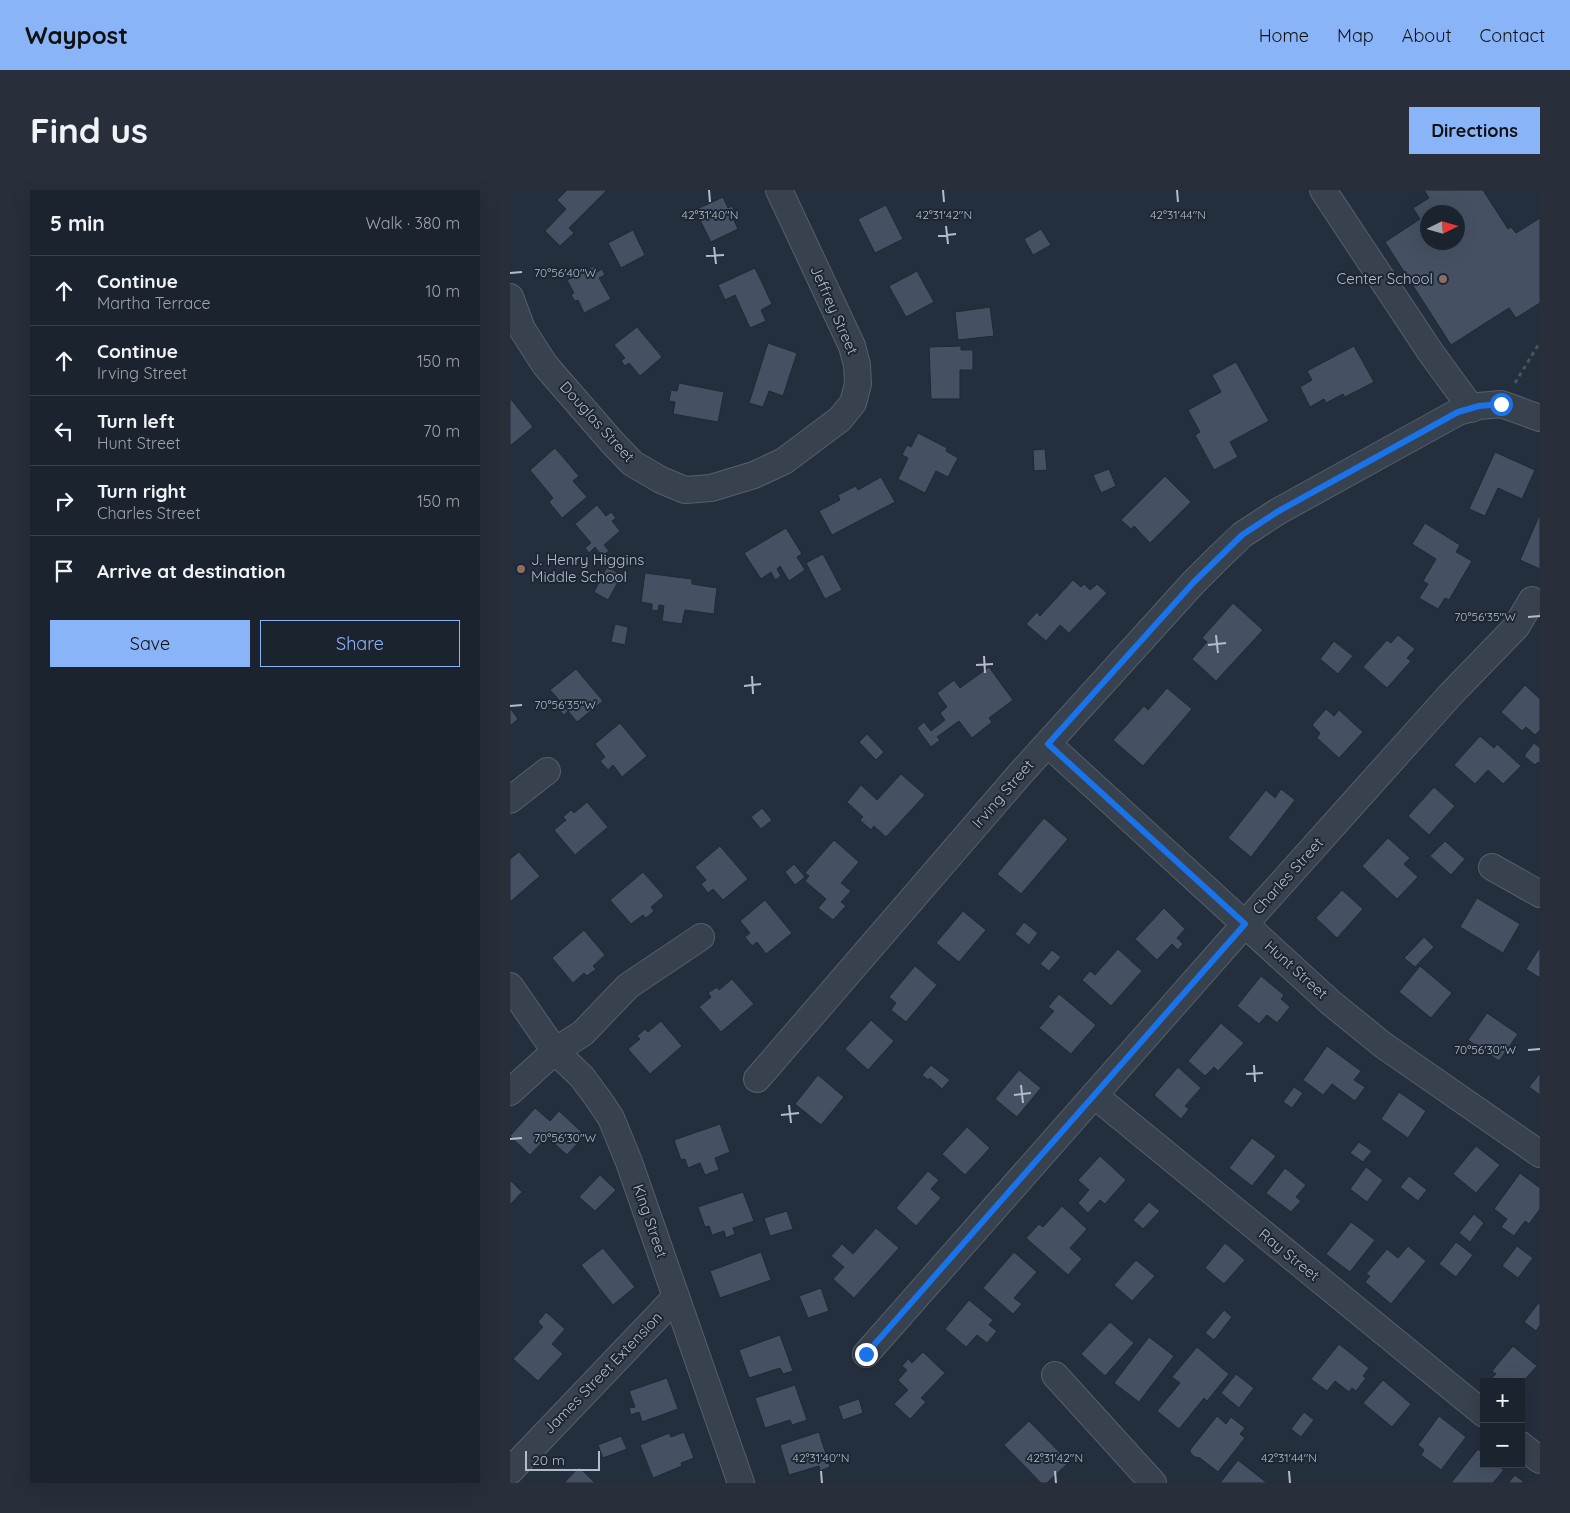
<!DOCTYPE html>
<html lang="en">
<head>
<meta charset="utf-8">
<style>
	body { margin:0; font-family:Quicksand,sans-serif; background:#282f3a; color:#f1f3f6 }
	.controls { position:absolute; right:15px; bottom:15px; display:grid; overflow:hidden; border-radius:0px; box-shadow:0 5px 20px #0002 }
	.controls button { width:45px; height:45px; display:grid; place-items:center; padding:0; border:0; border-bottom:1px solid #39404a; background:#1b232e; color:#f1f3f6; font:25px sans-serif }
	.compass { position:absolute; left:910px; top:15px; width:45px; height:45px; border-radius:50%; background:#1b232e; box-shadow:0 5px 20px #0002; rotate:85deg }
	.scale { position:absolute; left:15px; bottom:12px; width:75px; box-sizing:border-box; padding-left:5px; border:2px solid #b4bcc9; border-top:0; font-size:14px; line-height:18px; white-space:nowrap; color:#b4bcc9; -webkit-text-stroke:4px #1d2633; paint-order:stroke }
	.stop { position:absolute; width:15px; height:15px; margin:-11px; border:4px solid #1a73e8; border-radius:50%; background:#fff }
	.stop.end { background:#1a73e8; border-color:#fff; box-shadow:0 1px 5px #0008 }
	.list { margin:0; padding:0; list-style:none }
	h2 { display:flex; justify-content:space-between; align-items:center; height:65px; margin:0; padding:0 20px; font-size:21px }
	h2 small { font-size:16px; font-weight:400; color:#a0a4aa }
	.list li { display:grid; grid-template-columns:32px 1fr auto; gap:15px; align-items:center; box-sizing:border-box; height:70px; padding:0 20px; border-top:1px solid #39404a }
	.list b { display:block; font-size:19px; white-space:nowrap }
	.list p { margin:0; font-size:16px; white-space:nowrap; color:#a0a4aa }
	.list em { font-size:16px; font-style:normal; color:#a0a4aa }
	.actions { display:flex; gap:10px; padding:15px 20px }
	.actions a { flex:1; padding:11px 0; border:1px solid #8ab4f8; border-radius:0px; text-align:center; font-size:18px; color:#8ab4f8 }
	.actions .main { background:#8ab4f8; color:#111 }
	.icon { flex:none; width:28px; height:28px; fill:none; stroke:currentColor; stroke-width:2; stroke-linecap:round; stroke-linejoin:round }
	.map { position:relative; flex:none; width:1030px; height:1293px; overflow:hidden; border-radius:0px }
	header { display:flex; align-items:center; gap:30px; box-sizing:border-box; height:70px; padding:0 25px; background:#8ab4f8; color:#111 }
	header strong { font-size:24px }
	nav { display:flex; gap:28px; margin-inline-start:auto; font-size:18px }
	.intro { display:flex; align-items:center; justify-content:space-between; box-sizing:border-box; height:120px; padding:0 30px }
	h1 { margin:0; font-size:35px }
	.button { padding:12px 22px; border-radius:0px; background:#8ab4f8; color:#111; font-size:18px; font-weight:700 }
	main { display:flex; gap:30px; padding:0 30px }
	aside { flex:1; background:#1b232e; border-radius:0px; box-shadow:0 5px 20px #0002 }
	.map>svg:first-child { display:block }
	.building { fill:#455162; stroke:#1f2835; fill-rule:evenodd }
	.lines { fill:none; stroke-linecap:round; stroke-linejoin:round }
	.minor-casing { stroke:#565f6c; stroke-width:28 }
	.path { stroke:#44595c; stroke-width:3; stroke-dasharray:4 4; stroke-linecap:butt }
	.minor { stroke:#38414e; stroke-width:26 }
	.route { stroke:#1a73e8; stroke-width:6 }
	.ticks { fill:none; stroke:#b4bcc9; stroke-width:2 }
	.education-dot { fill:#8d6e63; stroke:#1d2633; stroke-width:2 }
	.labels { text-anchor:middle; stroke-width:4; stroke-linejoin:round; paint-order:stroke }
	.poi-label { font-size:15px; fill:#b4bcc9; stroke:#1d2633; text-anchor:end }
	.street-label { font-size:15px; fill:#b4bcc9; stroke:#1d2633 }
	.ticks-label { font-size:12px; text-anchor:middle; fill:#b4bcc9; stroke:#1d2633; stroke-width:4; stroke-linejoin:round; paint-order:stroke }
</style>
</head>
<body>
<header>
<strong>Waypost</strong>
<nav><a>Home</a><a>Map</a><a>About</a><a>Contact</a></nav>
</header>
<div class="intro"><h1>Find us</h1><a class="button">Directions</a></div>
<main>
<aside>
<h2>5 min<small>Walk · 380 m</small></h2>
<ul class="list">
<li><svg class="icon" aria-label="ahead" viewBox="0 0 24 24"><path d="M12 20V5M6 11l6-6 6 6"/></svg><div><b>Continue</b><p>Martha Terrace</p></div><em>10 m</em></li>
<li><svg class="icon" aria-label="ahead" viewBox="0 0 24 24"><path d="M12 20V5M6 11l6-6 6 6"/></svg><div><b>Continue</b><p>Irving Street</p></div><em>150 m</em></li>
<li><svg class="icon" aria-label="left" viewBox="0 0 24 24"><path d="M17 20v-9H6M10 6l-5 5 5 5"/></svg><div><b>Turn left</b><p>Hunt Street</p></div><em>70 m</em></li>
<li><svg class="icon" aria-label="right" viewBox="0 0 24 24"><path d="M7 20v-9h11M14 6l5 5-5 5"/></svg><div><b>Turn right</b><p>Charles Street</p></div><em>150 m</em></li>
<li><svg class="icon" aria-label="arrive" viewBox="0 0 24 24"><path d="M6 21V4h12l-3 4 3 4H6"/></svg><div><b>Arrive at destination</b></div></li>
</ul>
<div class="actions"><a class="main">Save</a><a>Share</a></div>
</aside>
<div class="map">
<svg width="1030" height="1293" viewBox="0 0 1030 1293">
	<rect width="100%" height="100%" fill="#242f3e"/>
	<g class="building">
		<path d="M57 0H97L59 38 64 43 50 56 35 41 56 19 47 10Z"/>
		<path d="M914 0H973L998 39 1001 37 1006 43 1030 28V113L1006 128 999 118 941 155 875 52 910 29 903 18 919 8ZM918 22H948V52H918Z"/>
		<path d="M213 7 218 18 222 16 226 24 222 26 228 39 201 52 185 20Z"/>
		<path d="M376 15 393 49 365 63 348 29Z"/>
		<path d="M531 39 541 55 523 65 514 49Z"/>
		<path d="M123 40 135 65 111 78 98 53Z"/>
		<path d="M84 76 87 82 92 79 95 85 89 88 101 109 74 123 68 110 65 111 61 105 64 103 57 90Z"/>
		<path d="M245 78 262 114 251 120 256 131 240 138 225 105 215 110 208 95Z"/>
		<path d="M407 81 424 112 396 127 379 96Z"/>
		<path d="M480 117 484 146 448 150 445 122Z"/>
		<path d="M127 137 152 167 130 186 119 173 115 176 111 171 115 168 104 155Z"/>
		<path d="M258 153 287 163 273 206 259 201 253 217 239 213Z"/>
		<path d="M451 156V160H463V180H450V209H421L419 157Z"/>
		<path d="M844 156 864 192 835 207 833 204 816 213 814 209 800 217 790 197 802 190 797 181Z"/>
		<path d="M726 172 759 231 720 252 728 267 704 280 685 245 690 242 678 220 711 202 702 185Z"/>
		<path d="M169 193 214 202 208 232 163 224 165 212 159 211 161 200 167 201Z"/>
		<path d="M0 208 23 237 0 256Z"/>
		<path d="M408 243 437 258 436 261 448 268 438 287 426 281 415 303 388 289 398 268 392 265 397 255 401 257Z"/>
		<path d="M45 258 69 286 63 291 77 307 52 328 39 312 43 308 20 280Z"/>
		<path d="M535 259 537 280 524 281 523 260Z"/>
		<path d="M985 262 1025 280 1012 309 988 298 975 326 959 319Z"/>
		<path d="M599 279 606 296 591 303 583 285Z"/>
		<path d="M655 286 681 312 640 353 624 336 621 339 611 330Z"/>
		<path d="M371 287 385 312 322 345 309 321 330 310 328 305 346 296 348 300Z"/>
		<path d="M87 315 96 326 101 322 106 328 102 331 110 341 94 355 99 361 92 366 85 357 79 363 75 358 81 353 65 334Z"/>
		<path d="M1030 324V379L1010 370Z"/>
		<path d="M915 333 950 355 946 362 962 371 939 410 935 408 928 419 909 408 918 394 913 391 926 369 902 354Z"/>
		<path d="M276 338 292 364 287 367 295 380 279 391 270 376 267 379 271 386 265 390 261 382 251 389 234 363Z"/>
		<path d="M313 364 332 400 315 409 296 373Z"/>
		<path d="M97 377 112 385 98 410 84 402Z"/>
		<path d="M135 383 182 389V394L207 398 204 424 175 420 172 434 152 431 154 416 149 415 148 421 142 420V414L131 412Z"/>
		<path d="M563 390 571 397 574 394 580 400 587 394 597 403 559 443 550 435 536 451 516 434 527 422 530 426Z"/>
		<path d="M723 413 753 440 706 491 682 469 697 452 692 448Z"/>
		<path d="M105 434 118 437 115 455 101 452Z"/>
		<path d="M888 445 905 459 897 468 901 471 877 498 853 477 877 450 881 453Z"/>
		<path d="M824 451 843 466 828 484 810 469Z"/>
		<path d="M479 477 503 510 479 528 482 532 462 548 449 531 427 547 430 550 421 557 407 538 414 532 421 541 435 530 430 523 437 517 427 503 444 490 450 498Z"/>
		<path d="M66 479 93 511 67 532 58 521 54 525 46 517 51 512 40 500Z"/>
		<path d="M1015 495 1030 509V540L1025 545 1016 537 1012 541 991 522Z"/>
		<path d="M657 498 682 519 633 576 603 550 634 516 638 520Z"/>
		<path d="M0 518 8 529 0 536Z"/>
		<path d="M816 519 824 526 829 520 853 542 829 568 807 548 810 543 802 535Z"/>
		<path d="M110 533 137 566 112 587 103 575 98 580 90 571 95 567 85 554Z"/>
		<path d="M357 544 374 562 366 570 349 552Z"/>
		<path d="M970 546 984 558 987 554 1011 576 993 594 978 580 965 594 944 575Z"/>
		<path d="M1024 553 1030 558V574L1028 572 1025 575 1014 566Z"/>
		<path d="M391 584 415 605 376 647 364 636 361 640 350 630 353 627 337 612 351 595 367 610Z"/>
		<path d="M924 597 945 616 919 645 898 626Z"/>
		<path d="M771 599 785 610 741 667 718 648 756 600 765 608Z"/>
		<path d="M77 612 98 637 65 665 44 640 56 630 53 627 61 620 64 623Z"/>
		<path d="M252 618 262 630 251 639 241 627Z"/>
		<path d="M534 628 558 649 511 704 487 684Z"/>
		<path d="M878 648 900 668 894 674 908 687 887 709 852 676Z"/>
		<path d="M324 650 349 672 331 693 341 701 331 712 336 716 323 730 308 718 316 709 295 691 299 686 295 683Z"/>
		<path d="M935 651 955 669 941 685 920 666Z"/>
		<path d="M210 656 238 689 213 710 203 699 198 703 191 694 196 690 185 677Z"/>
		<path d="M9 662 30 686 0 712V669Z"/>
		<path d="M284 674 295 687 285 695 275 682Z"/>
		<path d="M133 682 154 706 141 717 144 721 136 728 133 725 121 734 100 710Z"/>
		<path d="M832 700 853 719 827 748 806 728Z"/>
		<path d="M967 708 1010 734 993 763 950 737Z"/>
		<path d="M255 710 282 743 256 764 247 752 242 756 235 747 240 743 230 731Z"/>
		<path d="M654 718 675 739 667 748 673 754 668 760 662 754 647 770 625 749Z"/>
		<path d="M453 721 476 740 449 772 426 753Z"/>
		<path d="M514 732 528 743 519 755 505 744Z"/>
		<path d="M74 740 95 765 83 776 86 779 77 786 74 783 63 793 42 768Z"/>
		<path d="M914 747 924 757 905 777 894 768Z"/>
		<path d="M1030 757V788L1016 779Z"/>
		<path d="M608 759 632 781 601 816 572 790 580 781 585 785Z"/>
		<path d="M542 760 551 767 539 781 530 774Z"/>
		<path d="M405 776 427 795 396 832 381 820 386 813 379 807Z"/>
		<path d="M910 776 942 803 921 828 889 802Z"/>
		<path d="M751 786 774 805 771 809 780 817 767 833 757 825 749 834 727 816Z"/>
		<path d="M222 789 244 814 211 842 189 817 201 807 198 803 207 797 209 800Z"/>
		<path d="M549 804 586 835 561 864 529 838 544 821 538 817Z"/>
		<path d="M977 823 1008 844 989 871 958 850Z"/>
		<path d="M361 830 384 851 358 880 335 859Z"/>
		<path d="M151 831 172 856 140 884 118 859 130 849 127 846 135 839 138 842Z"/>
		<path d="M711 833 734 853 708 881 704 877 695 886 678 871Z"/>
		<path d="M817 856 851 881 844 890 855 897 845 911 822 894 813 905 793 890Z"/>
		<path d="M421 875 440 890 432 899 420 888 418 890 412 885Z"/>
		<path d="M668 877 691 898 675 916 679 919 671 929 644 905Z"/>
		<path d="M509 880 531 898 507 927 485 909Z"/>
		<path d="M1030 883V905L1019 897Z"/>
		<path d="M308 885 334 907 311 935 285 914Z"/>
		<path d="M784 897 793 903 782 918 773 912Z"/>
		<path d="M889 902 916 921 898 948 871 929Z"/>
		<path d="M25 918 40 931 49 921 75 945 57 965 37 947 20 965 0 946Z"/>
		<path d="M210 934 220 962 205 968 209 980 195 985 190 973 178 978 175 969 171 970 164 950Z"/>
		<path d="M457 937 480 958 455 985 432 964Z"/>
		<path d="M742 948 766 966 742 996 719 978Z"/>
		<path d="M849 952 862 961 853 972 840 963Z"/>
		<path d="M966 956 990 975 966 1003 943 984Z"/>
		<path d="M590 966 616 990 595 1014 590 1010 578 1023 568 1013 579 1000 568 990Z"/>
		<path d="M856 977 873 990 857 1012 840 999Z"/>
		<path d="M775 978 796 995 786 1007 791 1011 781 1022 756 1003Z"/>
		<path d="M418 981 429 990 421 999 431 1008 406 1036 386 1018Z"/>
		<path d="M1010 983 1030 998V1019L1019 1034 1015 1031 1004 1046 991 1037 997 1029 984 1019Z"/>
		<path d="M90 985 106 1000 85 1021 69 1007Z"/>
		<path d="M899 986 917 1000 908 1011 890 997Z"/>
		<path d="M0 990 12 1002 0 1015Z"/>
		<path d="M233 1002 244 1031 223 1038 225 1044 216 1048 214 1041 202 1045 199 1036 195 1037 188 1017Z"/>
		<path d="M639 1012 650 1021 633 1039 623 1030Z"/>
		<path d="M552 1016 577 1039 560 1058 572 1069 558 1085 516 1048 529 1034 533 1037Z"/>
		<path d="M277 1021 283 1039 260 1046 254 1028Z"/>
		<path d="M964 1024 974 1033 960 1052 949 1043Z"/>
		<path d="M841 1032 865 1050 840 1082 816 1064Z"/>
		<path d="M366 1038 389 1058 344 1108 323 1089 334 1077 321 1066 332 1054 343 1064Z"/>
		<path d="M946 1052 963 1065 946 1087 929 1074Z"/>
		<path d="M715 1053 735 1070 714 1094 695 1078Z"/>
		<path d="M898 1056 916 1071 881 1114 855 1092 860 1086 856 1084 877 1059 888 1068Z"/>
		<path d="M1007 1056 1023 1068 1008 1088 992 1076Z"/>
		<path d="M93 1058 125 1097 103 1115 71 1075Z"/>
		<path d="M251 1062 261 1090 210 1108 200 1081Z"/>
		<path d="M504 1062 527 1082 504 1108 512 1114 503 1124 473 1098Z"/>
		<path d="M626 1070 645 1086 622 1111 604 1095Z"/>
		<path d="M311 1098 319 1121 298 1128 289 1106Z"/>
		<path d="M459 1110 483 1130 479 1135 487 1141 477 1153 467 1145 456 1157 435 1139Z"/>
		<path d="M1030 1111V1135L1026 1141 1014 1132Z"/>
		<path d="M714 1120 722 1127 704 1150 695 1143Z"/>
		<path d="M36 1122 55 1139 42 1154 53 1164 28 1191 3 1169 33 1137 28 1132Z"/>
		<path d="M600 1132 624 1153 595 1186 571 1164Z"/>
		<path d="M270 1145 283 1181 273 1184 270 1178 239 1188 229 1160Z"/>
		<path d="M639 1147 664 1166 629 1212 604 1193Z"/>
		<path d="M829 1154 859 1178 853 1186 856 1188 846 1201 842 1198 839 1202 825 1191 817 1201 801 1189Z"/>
		<path d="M1003 1156 1027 1176 1011 1194V1192H984L981 1189 986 1184 982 1181Z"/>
		<path d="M687 1157 719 1184 697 1211 694 1208 669 1239 647 1221 670 1193 662 1187Z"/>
		<path d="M413 1162 435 1183 411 1208 416 1212 400 1229 384 1214 398 1200 388 1190 397 1180 392 1176 398 1169 402 1173Z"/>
		<path d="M726 1184 744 1198 729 1218 711 1203Z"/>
		<path d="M157 1188 168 1219 132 1232 129 1222 121 1225 119 1218 125 1217 119 1201Z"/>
		<path d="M873 1190 901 1214 882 1237 853 1213Z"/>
		<path d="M285 1195 297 1230 282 1235 280 1230 255 1238 245 1208Z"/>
		<path d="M349 1209 353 1223 333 1230 328 1216Z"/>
		<path d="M794 1222 804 1230 791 1247 781 1239Z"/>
		<path d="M707 1226 716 1234 721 1227 735 1238 730 1244 735 1248 708 1282 690 1268 685 1267 681 1264 680 1260Z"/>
		<path d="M929 1226 956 1247 931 1280 911 1265 914 1260 908 1255Z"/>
		<path d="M519 1231 559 1272 537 1293H531L494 1255Z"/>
		<path d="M174 1242 184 1268 171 1273 172 1276 143 1288 130 1255 159 1243 161 1247Z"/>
		<path d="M309 1242 320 1277 310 1281 309 1276 279 1285 270 1255Z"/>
		<path d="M111 1246 117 1259 93 1268 88 1255Z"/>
		<path d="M968 1259 974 1264V1274H986L994 1280 983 1293H941Z"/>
		<path d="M728 1270 757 1293H710Z"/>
		<path d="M69 1277 85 1293H54Z"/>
		<path d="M1005 1285 1015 1293H998Z"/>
	</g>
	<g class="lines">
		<defs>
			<g id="minor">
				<path d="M813 0 921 163 962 219"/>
				<path d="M0 107 12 139 35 175 101 251 122 273 151 290 175 300 201 298 244 285 274 271 330 229 343 213 348 194 347 175 342 156 269 0"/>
				<path d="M538 554 820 812 873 855 1030 964"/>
				<path d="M0 610 37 581"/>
				<path d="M982 677 1030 704"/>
				<path d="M0 796 45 861 72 887 89 910 101 928 119 972 231 1293"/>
				<path d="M247 889 510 584 683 393 708 368 732 345 767 322 948 222 969 216 991 214 1030 228"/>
				<path d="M0 902 45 861 73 843 118 796 191 747"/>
				<path d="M584 905 974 1224"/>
				<path d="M356 1164 735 734 941 504 1006 437 1022 410"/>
				<path d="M545 1185 643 1293"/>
				<path d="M1011 1255 1030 1270"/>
				<path d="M0 1281 166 1107"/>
			</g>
		</defs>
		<use href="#minor" class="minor-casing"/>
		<path class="path" d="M1005 193 1030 152"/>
		<use href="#minor" class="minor"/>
	</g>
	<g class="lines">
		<path class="route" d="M356 1164 735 734 538 554 683 393 732 345 767 322 948 222 969 216 991 214"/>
	</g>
	<path class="ticks" d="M199 0 200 12M433 0 434 12M667 0 668 12M436 36 438 54M428 46 446 44M204 57 206 74M196 66 214 65M0 83 12 82M1018 427 1030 426M706 445 708 463M698 455 716 453M474 466 475 483M466 475 483 474M242 486 243 504M234 496 251 494M0 516 12 515M1018 860 1030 859M744 875 745 892M736 884 753 883M511 895 513 913M504 905 521 903M279 915 281 933M271 925 289 923M0 949 12 948M311 1281 312 1293M545 1281 546 1293M779 1281 780 1293"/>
	<g class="education-dot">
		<circle cx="933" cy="89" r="5"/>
		<circle cx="11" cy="379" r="5"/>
	</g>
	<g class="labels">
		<g class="poi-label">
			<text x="923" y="94">Center School</text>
			<text x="21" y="375" text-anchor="start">J. Henry Higgins<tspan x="21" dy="17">Middle School</tspan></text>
		</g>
		<g class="street-label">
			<text transform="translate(324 120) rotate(66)" y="5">Jeffrey Street</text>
			<text transform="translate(87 232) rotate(48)" y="5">Douglas Street</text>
			<text transform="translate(493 604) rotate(-49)" y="5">Irving Street</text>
			<text transform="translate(778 686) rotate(-48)" y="5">Charles Street</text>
			<text transform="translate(786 780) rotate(42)" y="5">Hunt Street</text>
			<text transform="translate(140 1031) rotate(71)" y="5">King Street</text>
			<text transform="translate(779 1065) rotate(39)" y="5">Ray Street</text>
			<text transform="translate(93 1183) rotate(-46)" y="5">James Street Extension</text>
		</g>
	</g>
	<g class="ticks-label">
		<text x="200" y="29">42°31'40"N</text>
		<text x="434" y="29">42°31'42"N</text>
		<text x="668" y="29">42°31'44"N</text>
		<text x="55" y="87">70°56'40"W</text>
		<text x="975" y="431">70°56'35"W</text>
		<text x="55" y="519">70°56'35"W</text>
		<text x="975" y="864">70°56'30"W</text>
		<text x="55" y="952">70°56'30"W</text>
		<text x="311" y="1272">42°31'40"N</text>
		<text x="545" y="1272">42°31'42"N</text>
		<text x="779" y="1272">42°31'44"N</text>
	</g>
</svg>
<div class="controls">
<button>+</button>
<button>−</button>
</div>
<svg class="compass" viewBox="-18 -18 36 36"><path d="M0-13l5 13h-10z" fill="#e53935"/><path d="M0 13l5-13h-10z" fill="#a0a4aa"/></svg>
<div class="scale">20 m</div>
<div class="stop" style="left:991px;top:214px"></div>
<div class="stop end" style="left:356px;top:1164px"></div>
</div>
</main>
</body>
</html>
